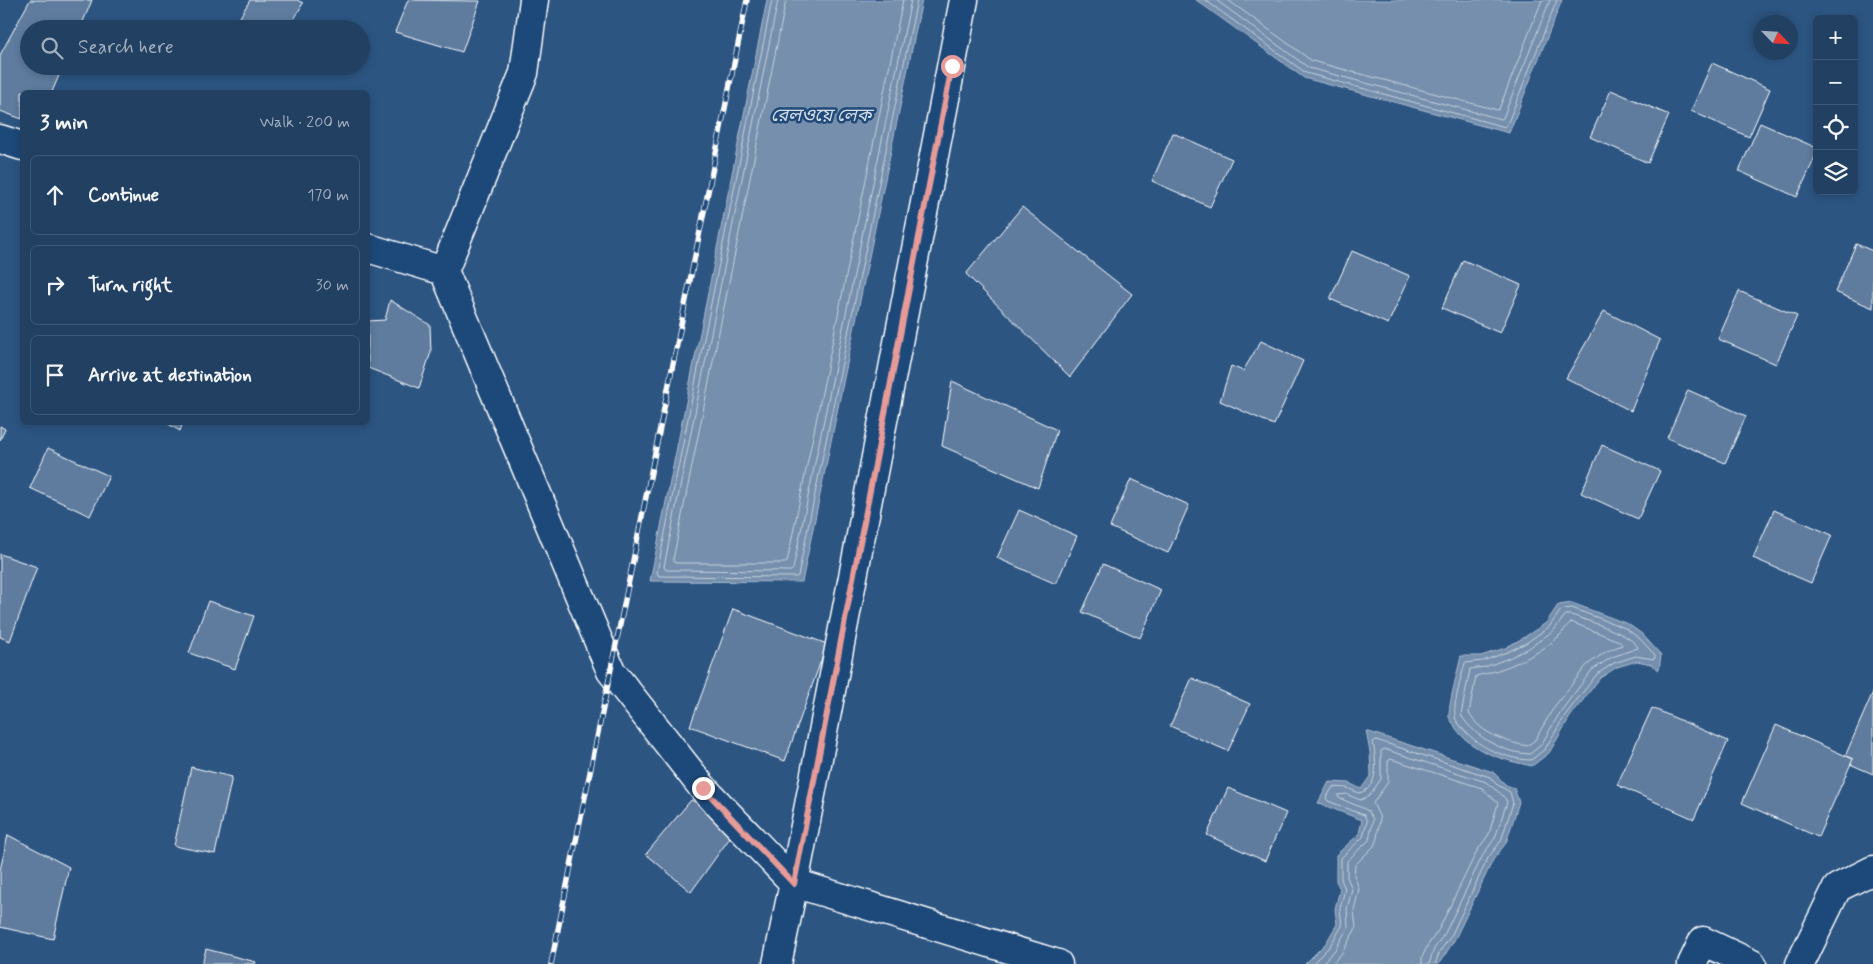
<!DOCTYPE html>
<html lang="en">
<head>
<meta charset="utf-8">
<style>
	body { margin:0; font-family:Mynerve,"Noto Sans Bengali",sans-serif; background:#294768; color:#f1f3f6 }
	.controls { position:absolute; right:15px; top:15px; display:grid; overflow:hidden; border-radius:8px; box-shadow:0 2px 8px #0003 }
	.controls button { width:45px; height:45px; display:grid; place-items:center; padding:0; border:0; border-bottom:1px solid #3e5977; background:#214062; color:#f1f3f6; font:25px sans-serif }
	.compass { position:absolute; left:1753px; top:15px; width:45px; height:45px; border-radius:50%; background:#214062; box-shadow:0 2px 8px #0003; rotate:115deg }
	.stop { position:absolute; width:15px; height:15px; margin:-11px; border:4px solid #e69b98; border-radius:50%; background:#fff }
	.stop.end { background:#e69b98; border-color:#fff; box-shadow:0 1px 5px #0008 }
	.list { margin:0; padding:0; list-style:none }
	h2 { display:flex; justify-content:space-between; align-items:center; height:65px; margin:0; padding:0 20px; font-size:21px }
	h2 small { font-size:16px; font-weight:400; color:#a2afbe }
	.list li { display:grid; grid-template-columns:32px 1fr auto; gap:15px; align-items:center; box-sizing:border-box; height:80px; margin:0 10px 10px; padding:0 10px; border:1px solid #3e5977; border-radius:8px }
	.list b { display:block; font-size:19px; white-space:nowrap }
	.list em { font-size:16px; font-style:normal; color:#a2afbe }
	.icon { flex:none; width:28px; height:28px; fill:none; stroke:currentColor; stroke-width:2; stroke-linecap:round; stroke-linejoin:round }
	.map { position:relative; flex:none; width:1873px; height:964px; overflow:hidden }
	.search { position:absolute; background:#214062; box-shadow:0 2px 8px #0003; left:20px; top:20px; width:350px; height:55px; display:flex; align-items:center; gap:12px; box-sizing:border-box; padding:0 18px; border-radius:28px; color:#a2afbe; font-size:19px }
	.panel { position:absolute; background:#214062; box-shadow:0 2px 8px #0003; left:20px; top:90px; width:350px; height:335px; border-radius:8px }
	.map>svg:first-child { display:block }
	.water { fill:#748fad; stroke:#acbcce }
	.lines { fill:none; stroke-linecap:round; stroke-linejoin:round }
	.shore { stroke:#c7d2de; stroke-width:1 }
	.building { fill:#5e7c9f; stroke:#fff }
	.minor-casing { stroke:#fff; stroke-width:31 }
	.minor { stroke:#1f4a7a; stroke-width:28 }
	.rail-casing { stroke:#fff; stroke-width:5.5 }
	.rail { stroke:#1f4a7a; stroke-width:4; stroke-dasharray:11; stroke-linecap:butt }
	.route { stroke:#e69b98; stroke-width:6 }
	.labels { text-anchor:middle; stroke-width:5; stroke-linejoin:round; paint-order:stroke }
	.water-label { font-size:18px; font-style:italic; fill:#d5dde6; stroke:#1f4a7a }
</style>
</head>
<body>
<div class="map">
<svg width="1873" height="964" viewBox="0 0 1873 964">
	<rect width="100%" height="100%" fill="#2c5582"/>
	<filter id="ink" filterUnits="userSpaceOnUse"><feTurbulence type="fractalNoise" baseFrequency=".02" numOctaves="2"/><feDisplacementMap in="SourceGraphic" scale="10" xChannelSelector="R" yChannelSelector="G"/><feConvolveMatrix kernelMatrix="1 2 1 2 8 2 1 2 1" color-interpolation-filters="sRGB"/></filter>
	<g filter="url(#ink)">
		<g class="water">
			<path d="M767 0H922L802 582 650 581Z"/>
			<path d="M1196 0H1562L1509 133 1304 78Z"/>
			<path d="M1572 603 1628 624 1642 634 1661 655 1659 670 1651 664 1637 661 1617 667 1600 678 1570 717 1549 753 1532 766C1504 760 1472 753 1455 727 1454 724 1450 720 1449 717 1448 706 1458 670 1461 656H1481L1505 648 1523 638 1546 623 1558 605Z"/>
			<path d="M1366 731 1493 772 1506 785 1514 788 1519 802 1506 843 1493 860 1455 939 1439 964H1305L1326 943 1337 924 1335 909 1340 889 1336 881V855L1359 834 1362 820 1318 803 1329 782 1349 783 1361 789 1371 775 1370 752Z"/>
		</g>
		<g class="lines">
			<g class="shore">
				<path d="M772 0 657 573 659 576 796 577 798 576 917 0"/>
				<path d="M778 0 664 567 666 570 791 571 793 569 911 0"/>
				<path d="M786 0 673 560 675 563H785L787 562 903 0"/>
				<path d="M1205 0 1306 73 1505 127 1507 125 1557 0"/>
				<path d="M1216 0 1309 68 1501 119 1503 118 1550 0"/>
				<path d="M1228 0 1312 61 1497 110 1499 109 1542 0"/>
				<path d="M1572 608 1625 628 1639 638 1655 655V658L1653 659 1636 656 1614 663 1597 674 1566 714 1545 749 1531 760C1518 760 1500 755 1487 748 1478 744 1456 726 1455 716 1453 704 1462 675 1465 663L1483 661 1507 652 1526 643 1549 627 1561 610Z"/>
				<path d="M1566 615H1571C1586 620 1634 635 1638 648L1612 657 1592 670 1561 711 1541 745 1530 754C1504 753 1475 738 1461 715L1470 669 1485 667 1509 658 1529 648 1553 631Z"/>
				<path d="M1571 622 1619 641 1622 645 1607 651 1587 665 1554 707 1535 740 1527 746C1506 742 1479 733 1469 713L1476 676C1504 670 1536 657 1558 637 1563 633 1566 626 1571 622Z"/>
				<path d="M1312 964 1330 946 1342 926 1340 909 1345 889 1341 879V858L1363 837 1367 821 1364 815 1328 801 1326 798 1333 787 1347 788 1359 793C1380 789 1376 757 1373 742L1376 740 1490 777 1496 784 1510 792 1513 803 1501 841 1488 858 1451 936 1440 951 1435 964"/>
				<path d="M1321 964 1335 950 1348 927 1347 909 1352 889 1347 877V861L1369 840 1373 819 1367 810 1339 798 1338 795 1346 794 1360 800 1369 796 1381 779V751L1384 749 1486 782C1492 788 1504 794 1507 802L1495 838 1483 855 1445 933 1434 949 1429 964"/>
				<path d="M1332 964 1342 953 1356 928 1354 910 1359 889 1354 875 1355 865 1374 846 1377 838 1380 818 1373 803 1388 782V761L1391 759 1482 788 1498 803 1489 834 1477 851 1439 929 1428 945 1422 957V964"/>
			</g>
		</g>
		<g class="building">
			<path d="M30 0H92L80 29H29V66H63L52 92H22V119L0 111V55Z"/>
			<path d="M250 0H297L303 3 289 29H233Z"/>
			<path d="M408 0 480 1 462 52 395 32Z"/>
			<path d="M1712 63 1770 89 1749 137 1691 111Z"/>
			<path d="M251 66H269L265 74Z"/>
			<path d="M1611 90 1669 115 1648 163 1590 137Z"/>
			<path d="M1760 123 1817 148V153L1797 197 1739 171Z"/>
			<path d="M1173 133 1232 159 1210 207 1152 181Z"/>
			<path d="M1022 207 1132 294 1070 377 966 274Z"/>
			<path d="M1856 244 1873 251V308L1835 292Z"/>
			<path d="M1352 251 1410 276 1388 324 1330 299Z"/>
			<path d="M1463 260 1521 285 1500 333 1442 308Z"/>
			<path d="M1739 291 1797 316 1776 364 1718 339Z"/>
			<path d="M390 300 430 325 431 352 419 388 368 368V321L385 320Z"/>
			<path d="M1604 311 1660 340 1631 411 1566 378Z"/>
			<path d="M1261 341 1303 361 1274 425 1220 401 1231 366 1243 371Z"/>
			<path d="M952 381 1057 430 1038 488 942 446Z"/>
			<path d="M1688 390 1746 416 1725 463 1667 438Z"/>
			<path d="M165 422H183L180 431Z"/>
			<path d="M0 426 5 429 0 440Z"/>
			<path d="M1602 445 1660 471 1638 519 1581 493Z"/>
			<path d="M48 448 109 476 90 516 30 488Z"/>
			<path d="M1131 479 1189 505 1168 553 1110 527Z"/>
			<path d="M1019 510 1077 536 1056 584 997 558Z"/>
			<path d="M1774 510 1832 535 1811 583 1753 558Z"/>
			<path d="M0 554 37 567 10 641 0 637Z"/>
			<path d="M1103 564 1161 590 1140 638 1082 612Z"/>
			<path d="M208 601 254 616 235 669 189 653Z"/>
			<path d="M733 609 827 644 785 761 690 726Z"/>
			<path d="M1192 678 1250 704 1228 751 1170 726Z"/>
			<path d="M1873 692V774L1843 761Z"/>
			<path d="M1652 708 1728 741 1694 819 1617 785Z"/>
			<path d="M1776 725 1853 759 1818 837 1742 803Z"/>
			<path d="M191 767 232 777 215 854 174 846Z"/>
			<path d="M1228 788 1286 813 1265 861 1207 835Z"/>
			<path d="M691 800 739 825 691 892 646 854Z"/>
			<path d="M8 835 69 867 53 939 0 927V870Z"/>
			<path d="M206 949 256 962 255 964H202Z"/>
		</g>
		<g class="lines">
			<defs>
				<g id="minor">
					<path d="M0 139 22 146"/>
					<path d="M368 248 444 271 611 671 703 788 794 883 1058 964"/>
					<path d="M444 271 524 73 534 0"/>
					<path d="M777 964 794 883 964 0"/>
					<path d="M1692 964 1703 941 1752 964"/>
					<path d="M1800 964 1837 888 1873 870"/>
				</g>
			</defs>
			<use href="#minor" class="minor-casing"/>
			<use href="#minor" class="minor"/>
			<defs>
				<path id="rail" d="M551 964 747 0"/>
			</defs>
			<use href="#rail" class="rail-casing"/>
			<use href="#rail" class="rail"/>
		</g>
	</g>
	<g class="lines" filter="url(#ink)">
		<path class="route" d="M703 788 794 884 952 66"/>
	</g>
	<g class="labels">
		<g class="water-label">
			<text x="821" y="121">রেলওয়ে লেক</text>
		</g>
	</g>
</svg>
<div class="controls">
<button>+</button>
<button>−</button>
<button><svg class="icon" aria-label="locate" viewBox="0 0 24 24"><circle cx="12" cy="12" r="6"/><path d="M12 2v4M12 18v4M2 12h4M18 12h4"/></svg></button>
<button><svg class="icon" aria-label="layers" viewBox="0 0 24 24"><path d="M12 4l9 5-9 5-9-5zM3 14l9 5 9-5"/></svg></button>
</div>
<svg class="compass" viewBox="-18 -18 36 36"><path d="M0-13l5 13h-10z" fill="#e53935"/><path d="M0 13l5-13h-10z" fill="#a2afbe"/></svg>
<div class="stop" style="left:952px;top:66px"></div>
<div class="stop end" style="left:703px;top:788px"></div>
<div class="search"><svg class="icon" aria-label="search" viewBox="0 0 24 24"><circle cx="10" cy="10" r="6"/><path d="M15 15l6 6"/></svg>Search here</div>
<section class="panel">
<h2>3 min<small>Walk · 200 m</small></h2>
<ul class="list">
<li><svg class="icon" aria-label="ahead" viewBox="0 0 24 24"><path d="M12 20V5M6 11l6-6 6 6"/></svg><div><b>Continue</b></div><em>170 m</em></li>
<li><svg class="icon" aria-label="right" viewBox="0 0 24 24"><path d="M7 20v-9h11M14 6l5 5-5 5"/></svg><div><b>Turn right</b></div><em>30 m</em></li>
<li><svg class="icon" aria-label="arrive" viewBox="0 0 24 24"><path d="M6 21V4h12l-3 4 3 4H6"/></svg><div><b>Arrive at destination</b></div></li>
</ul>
</section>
</div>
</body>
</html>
